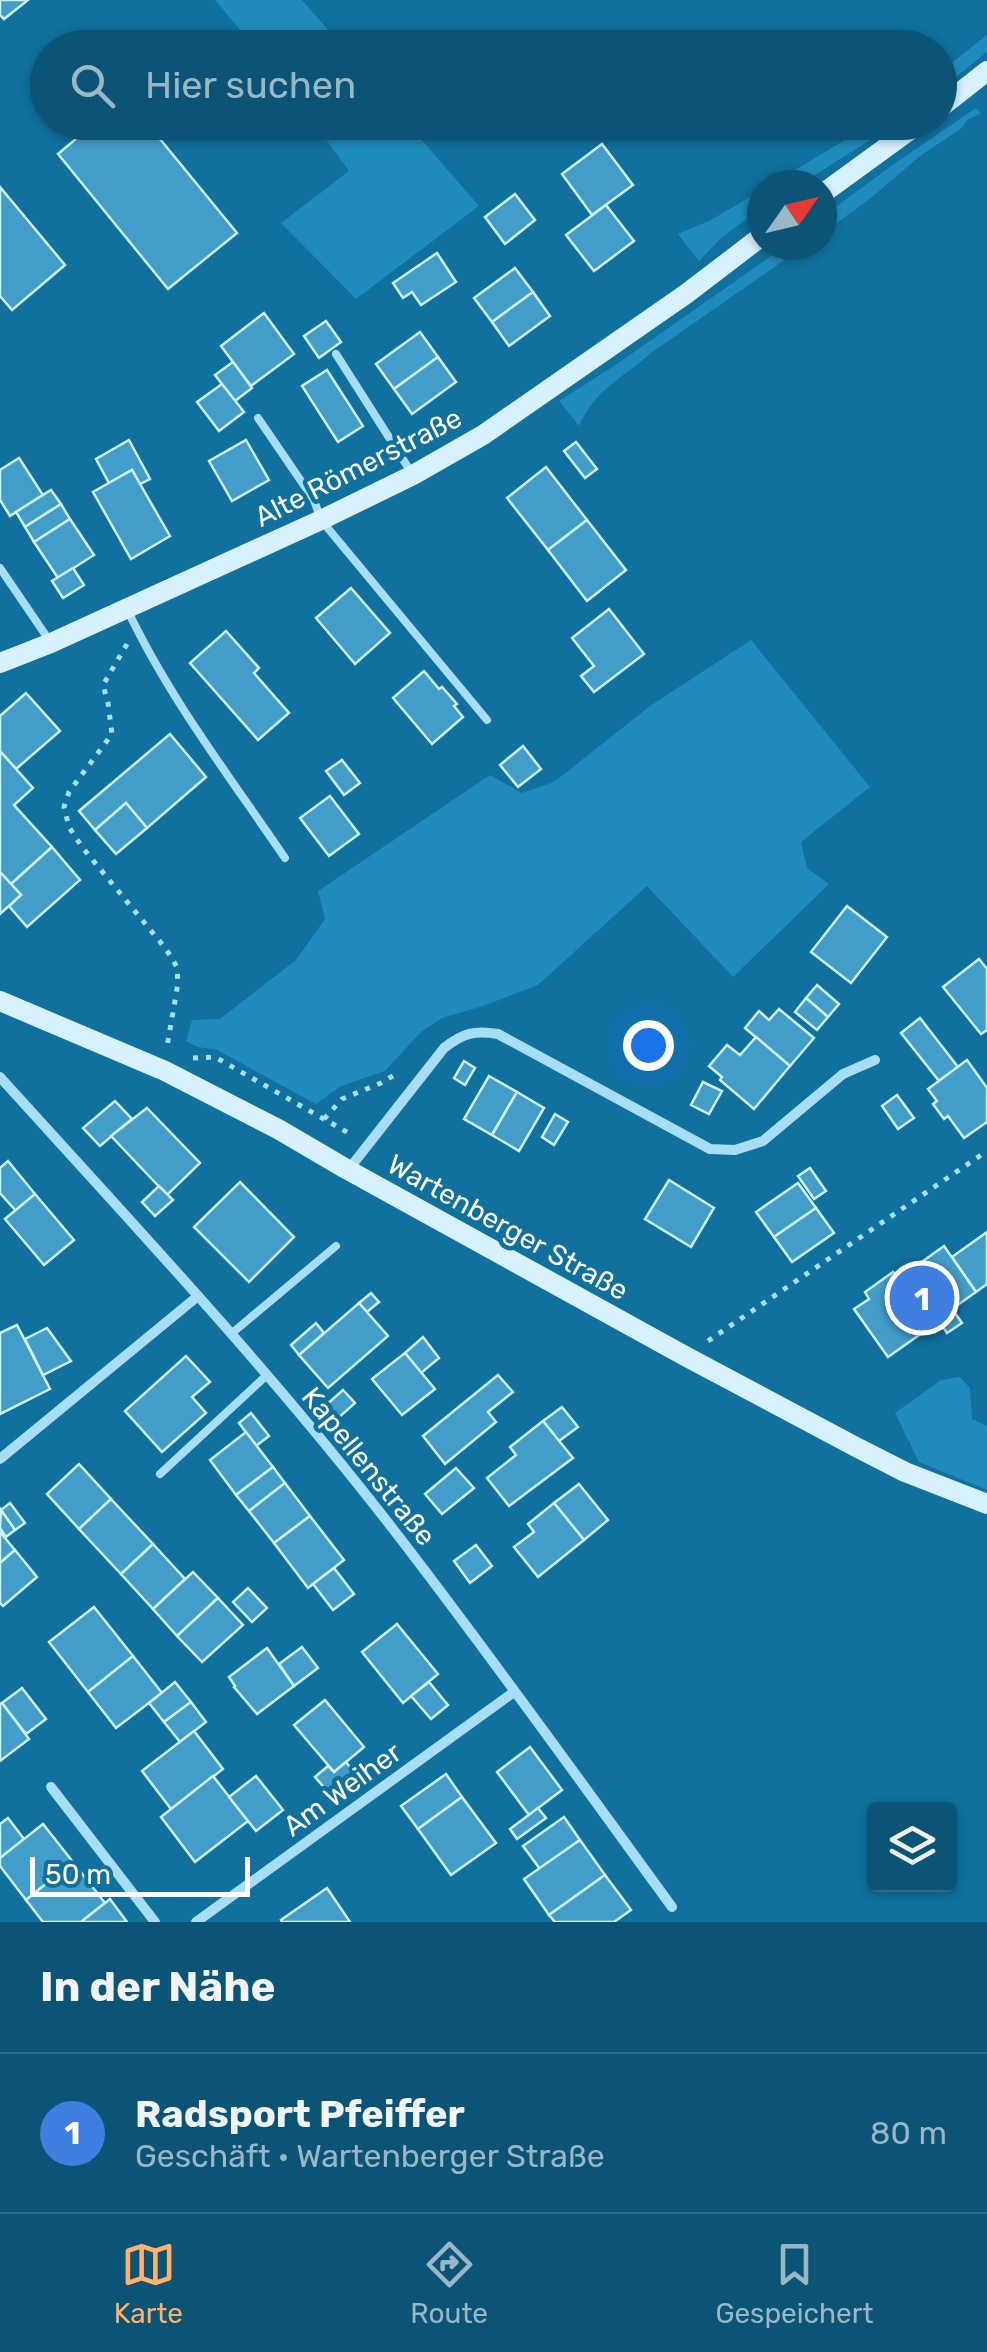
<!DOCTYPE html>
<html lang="de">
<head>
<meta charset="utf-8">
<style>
	body { margin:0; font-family:Rubik,sans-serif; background:#155a7b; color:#f1f3f6 }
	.controls { position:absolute; right:30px; bottom:30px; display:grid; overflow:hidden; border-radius:10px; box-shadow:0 2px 8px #0004 }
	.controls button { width:90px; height:90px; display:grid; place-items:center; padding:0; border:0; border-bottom:2px solid #2c6a88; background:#0c5476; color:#f1f3f6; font:50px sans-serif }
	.compass { position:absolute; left:747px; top:170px; width:90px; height:90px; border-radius:50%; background:#0c5476; box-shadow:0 2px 8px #0004; rotate:56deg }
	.scale { position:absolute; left:30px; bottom:25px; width:220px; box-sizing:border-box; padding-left:10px; border:5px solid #fff; border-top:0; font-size:28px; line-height:35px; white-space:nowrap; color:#fff; -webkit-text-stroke:8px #10709e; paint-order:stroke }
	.you { position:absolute; left:648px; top:1045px; width:35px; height:35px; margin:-25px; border:8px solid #fff; border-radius:50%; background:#1a73e8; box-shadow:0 0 0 15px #1a73e833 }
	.badge { display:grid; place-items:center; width:65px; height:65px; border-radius:50%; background:#ffb16b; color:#fff; font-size:32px; font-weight:700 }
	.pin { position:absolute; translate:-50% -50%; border:5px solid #fff; box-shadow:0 2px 10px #0006 }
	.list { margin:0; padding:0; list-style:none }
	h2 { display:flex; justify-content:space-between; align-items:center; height:130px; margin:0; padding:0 40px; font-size:42px }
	h2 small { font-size:32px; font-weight:400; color:#9ab7c5 }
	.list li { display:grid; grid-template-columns:65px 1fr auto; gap:30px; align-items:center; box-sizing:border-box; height:160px; padding:0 40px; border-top:2px solid #2c6a88 }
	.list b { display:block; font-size:38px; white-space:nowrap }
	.list p { margin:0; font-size:32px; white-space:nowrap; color:#9ab7c5 }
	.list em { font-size:32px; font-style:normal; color:#9ab7c5 }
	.icon { flex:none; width:55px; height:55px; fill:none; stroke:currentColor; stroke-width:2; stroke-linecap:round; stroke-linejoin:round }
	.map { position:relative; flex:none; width:987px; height:1922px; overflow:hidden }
	.search { position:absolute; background:#0c5476; box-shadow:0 2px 8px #0004; left:30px; right:30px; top:30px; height:110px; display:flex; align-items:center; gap:25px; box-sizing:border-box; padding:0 35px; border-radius:55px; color:#9ab7c5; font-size:38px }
	.sheet { height:290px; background:#0c5476 }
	nav { display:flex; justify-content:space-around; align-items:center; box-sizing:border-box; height:140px; border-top:2px solid #2c6a88; background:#0c5476; font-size:28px; color:#9ab7c5 }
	nav a { display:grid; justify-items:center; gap:5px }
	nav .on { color:#ffb16b }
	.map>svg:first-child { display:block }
	.green { fill:#1f8bbc }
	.building { fill:#429ec8; stroke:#cff0fe; stroke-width:2.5 }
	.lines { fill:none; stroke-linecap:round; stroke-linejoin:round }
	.path { stroke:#a7ddf5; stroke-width:5; stroke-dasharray:5 8; stroke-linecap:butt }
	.lane { stroke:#a7ddf5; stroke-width:8 }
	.street { stroke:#a7ddf5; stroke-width:10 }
	.secondary { stroke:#d7f1fe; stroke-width:20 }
	.labels { text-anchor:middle; stroke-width:9; stroke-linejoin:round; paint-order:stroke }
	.street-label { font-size:28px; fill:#fff; stroke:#10709e }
</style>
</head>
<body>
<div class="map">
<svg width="987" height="1922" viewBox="0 0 987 1922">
	<rect width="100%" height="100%" fill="#10709e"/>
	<g class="green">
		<path d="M215 0H302L343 47H254Z"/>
		<path d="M987 35V52L940 90V72Z"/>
		<path d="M976 108 981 113 967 120 962 128 920 156 872 197 822 234V217L891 166Z"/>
		<path d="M875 122 897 123 799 185H770Z"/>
		<path d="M314 123H407L479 206 356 299 281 223 349 171Z"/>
		<path d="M762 190V208L722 237 699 261 678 234 711 220Z"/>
		<path d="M787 245H806L651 353C622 379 596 388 579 426L559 401 617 364Z"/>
		<path d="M751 640 870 787 801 842 807 868 829 884 733 977 647 886 538 985 483 1006 442 1018 421 1032 385 1071 341 1086 316 1104 217 1050 198 1047 186 1041 192 1020 220 1019 296 960 325 919 318 891 490 775 522 793 554 782 650 706Z"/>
		<path d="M960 1377 970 1388 972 1419 987 1426V1490L919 1462 895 1413 941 1380Z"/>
	</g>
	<g class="building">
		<path d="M0 0H28L4 19 0 15Z"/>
		<path d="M96 122H146L237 233 168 289 58 154Z"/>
		<path d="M602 144 633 185 592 215 562 174Z"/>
		<path d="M0 187 65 265 12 310 0 296Z"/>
		<path d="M515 194 535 220 505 244 485 217Z"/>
		<path d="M606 205 634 241 594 271 566 235Z"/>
		<path d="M437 253 456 282 421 305 412 292 403 298 393 283Z"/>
		<path d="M515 268 533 292 492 322 474 298Z"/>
		<path d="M533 292 550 316 509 346 492 322Z"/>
		<path d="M264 313 294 354 251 386 221 346Z"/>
		<path d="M326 321 341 342 319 358 304 336Z"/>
		<path d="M420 332 438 357 394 389 376 364Z"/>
		<path d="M438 357 456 382 412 414 394 389Z"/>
		<path d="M233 362 252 388 235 401 215 375Z"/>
		<path d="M327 370 363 426 338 442 302 386Z"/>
		<path d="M222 384 244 412 219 431 197 402Z"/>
		<path d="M129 440 150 479 140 484 132 470 109 483 96 459Z"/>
		<path d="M246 440 269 480 232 501 209 461Z"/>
		<path d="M576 442 597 469 585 478 564 451Z"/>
		<path d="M19 458 43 495 10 516 0 500V470Z"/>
		<path d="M546 467 587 520 548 550 507 498Z"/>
		<path d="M132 470 170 536 131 559 93 492Z"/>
		<path d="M51 490 61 504 25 527 16 512Z"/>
		<path d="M61 504 70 519 34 542 25 527Z"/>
		<path d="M70 519 94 555 58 578 34 542Z"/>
		<path d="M587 520 626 570 587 601 548 550Z"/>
		<path d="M73 568 84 585 63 598 52 581Z"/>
		<path d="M351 588 390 633 355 664 316 618Z"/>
		<path d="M609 609 644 654 594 692 581 676 594 666 572 638Z"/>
		<path d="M226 631 259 668 254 673 289 713 258 740 190 663Z"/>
		<path d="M424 671 439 689 442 687 457 704 454 706 463 717 432 744 393 698Z"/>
		<path d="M26 693 60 731 16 769 0 751V716Z"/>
		<path d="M170 734 206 777 147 828 126 803 95 830 79 811Z"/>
		<path d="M523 746 541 769 518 787 500 765Z"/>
		<path d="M0 751 33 788 14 805 52 847 11 884 0 872Z"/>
		<path d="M342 760 360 783 344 795 326 771Z"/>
		<path d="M330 796 359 834 329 856 300 818Z"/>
		<path d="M126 803 147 828 116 854 95 830Z"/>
		<path d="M52 847 80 880 27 927 9 906 21 895 11 884Z"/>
		<path d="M0 872 21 895 0 914Z"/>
		<path d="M847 906 887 937 851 983 811 952Z"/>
		<path d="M979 959 987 969V1030L981 1034 943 987Z"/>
		<path d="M817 985 839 1004 828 1017 806 998Z"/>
		<path d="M806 998 828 1017 817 1030 795 1012Z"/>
		<path d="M779 1009 814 1038 790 1066 745 1028 759 1011 769 1020Z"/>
		<path d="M920 1018 958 1067 939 1081 901 1033Z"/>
		<path d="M756 1037 790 1066 754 1109 720 1080 722 1077 709 1066 727 1045 740 1055Z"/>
		<path d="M967 1060 987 1088V1122L964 1138 948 1116 944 1119 933 1104 937 1101 928 1089Z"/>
		<path d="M464 1061 475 1068 465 1085 454 1078Z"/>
		<path d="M489 1076 517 1092 492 1135 464 1119Z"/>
		<path d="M703 1082 722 1091 709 1114 691 1105Z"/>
		<path d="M517 1092 544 1108 519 1151 492 1135Z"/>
		<path d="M897 1095 914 1118 898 1129 882 1106Z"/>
		<path d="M115 1101 132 1119 100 1146 83 1128Z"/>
		<path d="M147 1108 200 1163 167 1195 111 1136Z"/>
		<path d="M555 1114 568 1122 554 1145 542 1137Z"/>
		<path d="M8 1161 35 1194 16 1211 0 1193V1168Z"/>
		<path d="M810 1168 826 1191 814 1199 798 1176Z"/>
		<path d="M669 1180 714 1208 691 1247 645 1219Z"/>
		<path d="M240 1182 294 1237 249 1282 194 1227Z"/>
		<path d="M798 1183 816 1208 774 1237 756 1212Z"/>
		<path d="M159 1186 173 1200 155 1216 142 1202Z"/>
		<path d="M35 1194 74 1240 44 1265 5 1219Z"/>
		<path d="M816 1208 834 1233 792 1262 774 1237Z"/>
		<path d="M987 1232V1284L976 1292 952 1257Z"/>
		<path d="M944 1246 976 1292 952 1309 962 1323 947 1333 939 1321 888 1357 854 1309 869 1299 865 1292 893 1272 898 1279Z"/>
		<path d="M371 1293 379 1302 367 1312 359 1303Z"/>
		<path d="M359 1303 388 1336 328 1388 299 1355Z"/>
		<path d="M316 1323 324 1333 299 1355 291 1345Z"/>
		<path d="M17 1325 50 1389 0 1414V1333Z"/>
		<path d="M47 1328 71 1361 43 1375 25 1339Z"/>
		<path d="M423 1337 439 1358 421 1373 405 1353Z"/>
		<path d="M405 1353 435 1389 402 1415 372 1379Z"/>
		<path d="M186 1356 210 1382 192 1397 206 1413 162 1452 125 1411Z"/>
		<path d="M498 1375 513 1392 488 1412 496 1422 445 1464 423 1436Z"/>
		<path d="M343 1390 355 1403 336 1420 325 1406Z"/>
		<path d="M562 1407 578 1427 559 1441 543 1421Z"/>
		<path d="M251 1413 269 1436 256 1446 239 1423Z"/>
		<path d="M543 1421 573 1458 509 1506 487 1478 516 1455 510 1447Z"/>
		<path d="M246 1432 273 1467 236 1495 210 1460Z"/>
		<path d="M79 1464 111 1499 79 1529 47 1494Z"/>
		<path d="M273 1467 285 1483 249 1511 236 1495Z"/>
		<path d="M456 1468 474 1488 442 1514 425 1494Z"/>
		<path d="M285 1483 310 1516 274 1543 249 1511Z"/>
		<path d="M579 1484 608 1520 584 1540 554 1503Z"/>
		<path d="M111 1499 153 1544 121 1574 79 1529Z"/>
		<path d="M10 1503 25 1523 15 1530 1 1510Z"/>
		<path d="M554 1503 584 1540 538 1577 514 1547 534 1532 528 1524Z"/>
		<path d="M1 1510 15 1530 6 1537 0 1528Z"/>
		<path d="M310 1516 344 1560 308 1588 274 1543Z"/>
		<path d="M0 1532 15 1550 0 1563Z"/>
		<path d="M153 1544 185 1579 153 1609 121 1574Z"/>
		<path d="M476 1545 492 1566 470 1583 454 1561Z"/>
		<path d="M15 1550 37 1577 3 1606 0 1603V1563Z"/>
		<path d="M334 1568 354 1594 333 1610 313 1584Z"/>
		<path d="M193 1572 218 1598 177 1636 153 1609Z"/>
		<path d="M248 1588 267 1608 252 1622 233 1602Z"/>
		<path d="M218 1598 243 1625 202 1662 177 1636Z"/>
		<path d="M94 1607 133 1656 88 1692 49 1642Z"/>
		<path d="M397 1624 438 1674 403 1703 362 1652Z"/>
		<path d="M302 1647 318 1668 294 1686 279 1664Z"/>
		<path d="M267 1648 294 1686 257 1714 234 1687 235 1686 229 1677Z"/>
		<path d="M133 1656 162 1693 116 1728 88 1692Z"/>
		<path d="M175 1682 191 1702 164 1722 149 1703Z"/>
		<path d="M429 1682 448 1705 431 1719 411 1696Z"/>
		<path d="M22 1688 46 1719 26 1734 2 1703Z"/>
		<path d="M325 1700 364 1747 334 1772 294 1725Z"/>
		<path d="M191 1702 206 1722 180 1742 164 1722Z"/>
		<path d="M2 1703 29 1739 0 1761V1704Z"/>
		<path d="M194 1731 223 1769 171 1809 142 1771Z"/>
		<path d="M530 1747 562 1790 529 1815 497 1772Z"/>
		<path d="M346 1762 360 1780 335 1800 315 1777 328 1766 334 1772Z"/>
		<path d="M446 1774 462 1797 418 1829 401 1806Z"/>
		<path d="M213 1776 248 1821 195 1862 161 1817Z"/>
		<path d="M256 1776 283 1810 256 1831 229 1797Z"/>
		<path d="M462 1797 496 1843 451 1875 418 1829Z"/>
		<path d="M538 1808 546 1818 517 1839 510 1829Z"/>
		<path d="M564 1817 580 1840 540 1869 523 1846Z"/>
		<path d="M8 1818 24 1839 0 1858V1824Z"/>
		<path d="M43 1824 73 1862 26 1900 0 1866V1858Z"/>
		<path d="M580 1840 605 1875 549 1915 524 1879Z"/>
		<path d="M73 1862 105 1903 81 1922H43L26 1900Z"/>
		<path d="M605 1875 631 1910 614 1922H555L549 1915Z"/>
		<path d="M327 1888 350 1922H282L281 1920Z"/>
		<path d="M110 1899 127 1922H81L105 1903Z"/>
	</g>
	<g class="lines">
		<g class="path">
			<path d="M127 644 103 685 108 703 112 734 69 792 64 807 69 827 82 847 166 949 177 967 178 983 167 1047"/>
			<path d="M193 1058 215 1057 352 1135"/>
			<path d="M324 1119 342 1099 381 1083 396 1074"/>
			<path d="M708 1341 987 1151"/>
		</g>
		<g class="lane">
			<path d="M336 354 411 472"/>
			<path d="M258 418 314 500 321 520 487 720"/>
			<path d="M0 568 51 643"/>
			<path d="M127 609C169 698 230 777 285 858"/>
			<path d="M231 1334 336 1246"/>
			<path d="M160 1474 267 1375"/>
		</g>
		<g class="street">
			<path d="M0 1077C134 1225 271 1371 393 1529 489 1653 580 1781 672 1907"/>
			<path d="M349 1169 444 1048C463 1033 475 1030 498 1034L710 1149 735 1150 763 1141 843 1074 875 1060"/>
			<path d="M0 1459 198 1296"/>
			<path d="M51 1787 155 1922"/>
			<path d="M196 1922 514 1692"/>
		</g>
		<g class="secondary">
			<path d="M940 108 987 71"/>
			<path d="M822 194 921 122"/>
			<path d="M0 663 51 643 321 520 413 475 483 435 686 294 762 236"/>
			<path d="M0 1001 165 1071 278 1129 348 1170 685 1356 856 1447 905 1472 987 1504"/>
		</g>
	</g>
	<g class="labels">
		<g class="street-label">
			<text transform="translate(358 467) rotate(-27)" y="10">Alte Römerstraße</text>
			<text transform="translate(508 1227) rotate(29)" y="10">Wartenberger Straße</text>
			<text transform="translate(369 1466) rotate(51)" y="10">Kapellenstraße</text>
			<text transform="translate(342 1789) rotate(-36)" y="10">Am Weiher</text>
		</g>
	</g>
</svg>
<div class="controls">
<button><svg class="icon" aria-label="layers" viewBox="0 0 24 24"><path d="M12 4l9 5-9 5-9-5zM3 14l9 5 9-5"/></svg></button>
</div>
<svg class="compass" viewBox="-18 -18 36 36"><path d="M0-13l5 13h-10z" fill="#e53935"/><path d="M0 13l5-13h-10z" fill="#9ab7c5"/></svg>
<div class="scale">50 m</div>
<div class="you"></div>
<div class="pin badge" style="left:922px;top:1298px;background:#3f7fe0">1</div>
<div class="search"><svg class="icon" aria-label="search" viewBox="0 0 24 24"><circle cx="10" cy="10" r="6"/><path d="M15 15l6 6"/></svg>Hier suchen</div>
</div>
<section class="sheet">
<h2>In der Nähe<small></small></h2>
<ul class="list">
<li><span class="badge" style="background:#3f7fe0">1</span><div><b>Radsport Pfeiffer</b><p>Geschäft · Wartenberger Straße</p></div><em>80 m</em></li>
</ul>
</section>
<nav>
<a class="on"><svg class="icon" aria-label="map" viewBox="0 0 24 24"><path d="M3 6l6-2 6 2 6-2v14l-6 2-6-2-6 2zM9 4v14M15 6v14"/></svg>Karte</a>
<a><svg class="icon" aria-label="directions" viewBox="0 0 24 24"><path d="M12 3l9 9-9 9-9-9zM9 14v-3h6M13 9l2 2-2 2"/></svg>Route</a>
<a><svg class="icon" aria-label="saved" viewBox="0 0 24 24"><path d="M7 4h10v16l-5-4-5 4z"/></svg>Gespeichert</a>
</nav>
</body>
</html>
